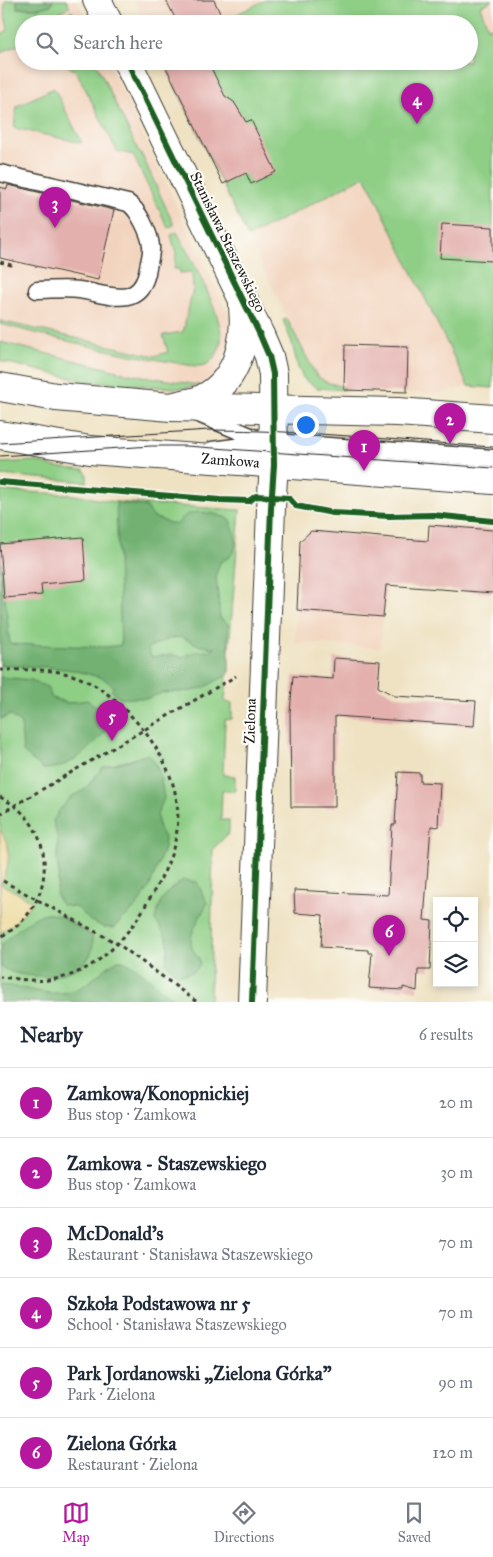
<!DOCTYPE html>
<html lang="en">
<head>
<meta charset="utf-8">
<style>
	body { margin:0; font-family:"IM FELL Great Primer",serif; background:#f6f6f7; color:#1f2937 }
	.controls { position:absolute; right:15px; bottom:15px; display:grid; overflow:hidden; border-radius:0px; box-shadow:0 2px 8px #0003 }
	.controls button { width:45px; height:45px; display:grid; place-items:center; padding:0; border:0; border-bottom:1px solid #e0e1e3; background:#fff; color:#1f2937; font:25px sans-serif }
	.you { position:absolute; left:305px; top:424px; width:18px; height:18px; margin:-12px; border:4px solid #fff; border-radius:50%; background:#1a73e8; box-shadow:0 0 0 8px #1a73e833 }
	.badge { display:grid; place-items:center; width:32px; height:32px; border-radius:50%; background:#b5179e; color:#fff; font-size:16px; font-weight:700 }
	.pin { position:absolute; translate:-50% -41px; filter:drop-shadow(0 1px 2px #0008) }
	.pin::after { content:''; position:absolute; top:26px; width:18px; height:15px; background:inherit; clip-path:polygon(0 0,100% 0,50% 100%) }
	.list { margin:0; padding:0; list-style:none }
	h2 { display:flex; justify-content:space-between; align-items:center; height:65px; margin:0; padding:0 20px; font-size:21px }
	h2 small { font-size:16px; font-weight:400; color:#747a83 }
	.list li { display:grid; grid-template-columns:32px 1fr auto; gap:15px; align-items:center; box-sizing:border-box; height:70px; padding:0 20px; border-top:1px solid #e0e1e3 }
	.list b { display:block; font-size:19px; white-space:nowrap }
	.list p { margin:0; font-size:16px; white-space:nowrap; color:#747a83 }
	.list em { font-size:16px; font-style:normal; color:#747a83 }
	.icon { flex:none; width:28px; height:28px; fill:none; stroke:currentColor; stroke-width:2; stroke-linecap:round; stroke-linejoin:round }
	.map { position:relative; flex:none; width:493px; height:1002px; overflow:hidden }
	.search { position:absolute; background:#fff; box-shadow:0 2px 8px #0003; left:15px; right:15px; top:15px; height:55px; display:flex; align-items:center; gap:12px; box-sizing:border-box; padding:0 18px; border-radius:28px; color:#747a83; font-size:19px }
	.sheet { height:485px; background:#fff }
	nav { display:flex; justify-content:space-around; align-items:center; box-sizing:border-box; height:70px; border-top:1px solid #e0e1e3; background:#fff; font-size:14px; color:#747a83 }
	nav a { display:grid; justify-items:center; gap:2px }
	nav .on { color:#b5179e }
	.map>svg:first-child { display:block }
	.built { fill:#f2d4be }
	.green { fill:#8ece85; stroke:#557550 }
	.forest { fill:#72b172; stroke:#476647; fill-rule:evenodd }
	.sand { fill:#eeda9e; stroke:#857b5d }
	.building { fill:#e3b0ad }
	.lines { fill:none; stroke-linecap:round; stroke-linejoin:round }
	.service-casing { stroke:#3c3a35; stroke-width:19 }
	.minor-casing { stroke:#3c3a35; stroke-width:30 }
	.tertiary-casing { stroke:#3c3a35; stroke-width:30 }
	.path { stroke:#3c3a35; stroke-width:3; stroke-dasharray:4 4; stroke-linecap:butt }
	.service { stroke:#fff; stroke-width:16 }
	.minor { stroke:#fff; stroke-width:28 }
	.tertiary { stroke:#fff; stroke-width:28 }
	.tram { stroke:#1c1c1c; stroke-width:1 }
	.cycleway-casing { stroke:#fdfcf7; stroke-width:9 }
	.cycleway { stroke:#1b5e20; stroke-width:6 }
	.labels { text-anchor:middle; stroke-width:4.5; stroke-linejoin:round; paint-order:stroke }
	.street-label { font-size:15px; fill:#1c1c1c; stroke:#fdfcf7 }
</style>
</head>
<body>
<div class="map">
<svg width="493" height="1002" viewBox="0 0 493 1002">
	<rect width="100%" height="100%" fill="#fdfcf7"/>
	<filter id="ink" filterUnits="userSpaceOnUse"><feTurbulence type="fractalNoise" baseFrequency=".02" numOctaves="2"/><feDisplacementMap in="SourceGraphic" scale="10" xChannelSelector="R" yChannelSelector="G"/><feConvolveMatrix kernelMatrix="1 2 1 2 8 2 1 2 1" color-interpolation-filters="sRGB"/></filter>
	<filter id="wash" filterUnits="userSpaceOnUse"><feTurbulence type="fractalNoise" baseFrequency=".0096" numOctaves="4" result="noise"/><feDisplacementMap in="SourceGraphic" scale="20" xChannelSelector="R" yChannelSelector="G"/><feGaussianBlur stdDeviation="1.12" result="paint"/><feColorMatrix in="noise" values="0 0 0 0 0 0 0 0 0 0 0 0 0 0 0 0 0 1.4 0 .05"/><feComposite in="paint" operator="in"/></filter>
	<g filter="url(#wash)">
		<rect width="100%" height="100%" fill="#efe2c3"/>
		<g class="built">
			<path d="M0 0H77L89 24H24V61H107L231 320 232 331 218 375 190 391 134 388 84 383 0 363Z"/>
			<path d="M133 0H265L218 24H145Z"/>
			<path d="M493 1V227L388 221 468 386 438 394 344 390 343 387 326 382 316 375 310 366 248 237 297 210 469 61V24L451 16Z"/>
			<path d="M313 529 316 532 390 538 380 648 295 642 300 541Z"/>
		</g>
		<g class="green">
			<path d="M6 0H17L18 8H40L51 5 53 0H66L70 7 60 11 63 16 72 11 73 13C63 29 40 24 24 24V42L0 53V35L8 30 4 10Z"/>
			<path d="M265 0H493L480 6 488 28 493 27V388L468 386 365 176 248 237 163 61H469V24H218Z"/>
			<path d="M60 61H95L139 152 141 153 174 225 168 228 133 155 117 151 76 71Z"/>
			<path d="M54 88 82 143 14 128 17 106Z"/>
			<path d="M177 232C190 256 224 316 221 341 220 350 214 361 205 365 195 368 181 363 171 362 113 353 57 339 0 324V321L155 356 168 352 163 335 183 332 193 289 192 272 180 273 179 269H174L176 254 171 235Z"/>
			<path d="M287 319 316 375 326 382 344 387V390L317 388 304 379 298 368 292 343 283 320Z"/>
			<path d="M0 342 130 374 199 385 186 388H174L84 381 0 361Z"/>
			<path d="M34 461 55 467 84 470 87 474V482L0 475V463Z"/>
			<path d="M0 491 68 494 116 502 240 510 225 702 232 703V719L225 720 223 775 235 776V791H222L221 820H229V833L213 849 210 1002H0Z"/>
		</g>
		<g class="forest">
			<path d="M17 0H53L51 5 40 8H17Z"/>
			<path d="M116 502 147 507 153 517 176 525C179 522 182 518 185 516 197 508 217 514 229 519 235 529 239 545 231 555 229 558 224 560 220 562L216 575 220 618 228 624C227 641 230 657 229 674L205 687 193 691 162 693 148 698H120L111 690 114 687 103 678 73 670 47 667 0 665V550L10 644 106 647 121 645ZM181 637 201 646 216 648C204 654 195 649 183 657L172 655 151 657 148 648 150 647 169 639Z"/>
			<path d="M0 677 31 680 47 687 52 698 68 703 87 700 109 715 110 728C88 747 74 769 43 769L23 752 21 724 10 715 0 719Z"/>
			<path d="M148 754 154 761 160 774 164 798 157 815 159 829 165 839 164 848 149 888 136 907 113 928 103 927 89 920 78 908 62 905 56 895 59 874 57 859 58 840 53 821 59 811 71 797 84 790 103 767 130 760Z"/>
			<path d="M184 880 197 882 207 903C200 922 180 940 199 958L200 965C193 974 187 974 176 974L166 962C170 938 168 939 155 920 160 900 166 890 184 880Z"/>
			<path d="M46 913 61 916 92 936C100 974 46 980 19 974 13 973 7 970 1 967L0 947C7 937 34 915 46 913Z"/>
			<path d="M118 960C143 965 157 992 180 1002H0V985C23 986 55 1000 77 989 93 982 103 968 118 960Z"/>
		</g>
		<path class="sand" d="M0 830C12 847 10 866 1 884L32 901C24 915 14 924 0 933Z"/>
		<g id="blocks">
			<g class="building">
				<path d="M166 0H214L225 24H178Z"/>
				<path d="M163 61H216L218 65 211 68 225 96 234 102 246 122 251 120 276 172 251 184 246 173 223 184Z"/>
				<path d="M8 185 114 210 98 280 0 258V187L7 189Z"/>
				<path d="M442 224 493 227V261L440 258Z"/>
				<path d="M345 345 408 347 407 392 344 390Z"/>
				<path d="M429 525 493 530V593L386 585 383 617 297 610 300 541 311 531 428 541Z"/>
				<path d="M83 537 86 580 41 584 42 595 4 598 0 544Z"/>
				<path d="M334 658 380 661 378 687 395 696 476 701 474 726 335 716V807H291L290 713 293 676 333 679Z"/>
				<path d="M398 772 420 773V782L440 783 438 827 431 826 424 920 432 921 430 970H418L417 991 403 987V990L369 988 372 953H368V950L321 947 323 915 295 913 294 890 388 895 392 825H395Z"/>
			</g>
		</g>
	</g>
	<g filter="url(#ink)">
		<use href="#blocks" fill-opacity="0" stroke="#3c3a35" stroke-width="1"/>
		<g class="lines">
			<defs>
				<g id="service">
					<path d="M0 173 128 203C138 209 150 234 151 246 152 255 148 264 147 273 138 311 104 293 79 290 65 288 50 290 37 290"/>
					<path d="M196 413 253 437 274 442 493 458"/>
					<path d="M212 450 264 443"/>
				</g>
				<g id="minor">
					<path d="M97 0 109 24"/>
					<path d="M127 61 260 335 269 356 273 374 274 465 271 508 252 1002"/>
					<path d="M175 406C182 404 190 403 197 401 236 386 247 344 243 306"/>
				</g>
				<g id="tertiary">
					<path d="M0 387 56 397 171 407 398 412 493 419"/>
					<path id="s1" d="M0 435 90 450 493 480"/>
				</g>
			</defs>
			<use href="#service" class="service-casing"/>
			<use href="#minor" class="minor-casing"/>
			<use href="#tertiary" class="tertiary-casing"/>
			<g class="path">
				<path d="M0 262 11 265 12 260"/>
				<path d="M0 670C22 670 46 668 68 674 94 681 115 698 133 718 165 753 187 797 174 845 168 869 155 889 143 910 124 940 97 970 60 978 41 983 20 979 0 977"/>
				<path d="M0 797C60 826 58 908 0 937"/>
				<path d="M0 814 236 676"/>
				<path d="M3 881 118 944 197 1002"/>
			</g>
			<use href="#service" class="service"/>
			<use href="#minor" class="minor"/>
			<use href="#tertiary" class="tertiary"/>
			<g class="tram">
				<path d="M0 443 210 430C305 430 399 441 493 447"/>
				<path d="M0 456 151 446H186L493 468"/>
			</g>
			<defs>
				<g id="cycleway">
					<path d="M127 61 260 335 269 356 273 374 274 465 271 508 252 1002"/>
					<path d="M0 482 220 500 249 501 256 496 289 498 296 506 333 513 389 516 433 515 493 521"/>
				</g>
			</defs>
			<use href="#cycleway" class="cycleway-casing"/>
			<use href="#cycleway" class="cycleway"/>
		</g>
	</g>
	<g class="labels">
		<g class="street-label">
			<text transform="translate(228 242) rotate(64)" y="5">Stanisława Staszewskiego</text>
			<text dy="5" stroke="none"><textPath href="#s1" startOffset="232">Zamkowa</textPath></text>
			<text transform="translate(250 721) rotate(-88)" y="5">Zielona</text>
		</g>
	</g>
</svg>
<div class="controls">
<button><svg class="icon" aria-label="locate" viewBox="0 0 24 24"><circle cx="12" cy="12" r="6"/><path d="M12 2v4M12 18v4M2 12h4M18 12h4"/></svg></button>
<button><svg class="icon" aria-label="layers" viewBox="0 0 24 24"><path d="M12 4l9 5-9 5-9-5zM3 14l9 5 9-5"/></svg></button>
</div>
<div class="you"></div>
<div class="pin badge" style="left:364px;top:471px">1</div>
<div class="pin badge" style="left:450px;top:444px">2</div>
<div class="pin badge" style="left:55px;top:228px">3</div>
<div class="pin badge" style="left:417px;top:124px">4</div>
<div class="pin badge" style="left:112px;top:741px">5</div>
<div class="pin badge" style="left:389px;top:956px">6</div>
<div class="search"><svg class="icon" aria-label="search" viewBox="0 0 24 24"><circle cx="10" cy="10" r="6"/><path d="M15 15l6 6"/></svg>Search here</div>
</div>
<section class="sheet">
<h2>Nearby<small>6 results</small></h2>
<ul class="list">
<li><span class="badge">1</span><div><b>Zamkowa/Konopnickiej</b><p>Bus stop · Zamkowa</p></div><em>20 m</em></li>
<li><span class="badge">2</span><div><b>Zamkowa - Staszewskiego</b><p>Bus stop · Zamkowa</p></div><em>30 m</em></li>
<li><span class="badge">3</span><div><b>McDonald's</b><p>Restaurant · Stanisława Staszewskiego</p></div><em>70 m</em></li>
<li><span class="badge">4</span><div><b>Szkoła Podstawowa nr 5</b><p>School · Stanisława Staszewskiego</p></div><em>70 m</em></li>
<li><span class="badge">5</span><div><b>Park Jordanowski „Zielona Górka”</b><p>Park · Zielona</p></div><em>90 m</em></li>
<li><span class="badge">6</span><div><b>Zielona Górka</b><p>Restaurant · Zielona</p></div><em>120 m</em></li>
</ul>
</section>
<nav>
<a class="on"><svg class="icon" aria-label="map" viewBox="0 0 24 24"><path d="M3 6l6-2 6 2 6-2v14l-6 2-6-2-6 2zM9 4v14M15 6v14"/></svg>Map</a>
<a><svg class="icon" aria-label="directions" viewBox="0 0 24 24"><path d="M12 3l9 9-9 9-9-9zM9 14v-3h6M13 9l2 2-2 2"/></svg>Directions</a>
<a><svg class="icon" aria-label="saved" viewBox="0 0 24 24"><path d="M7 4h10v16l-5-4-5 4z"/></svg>Saved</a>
</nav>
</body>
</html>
